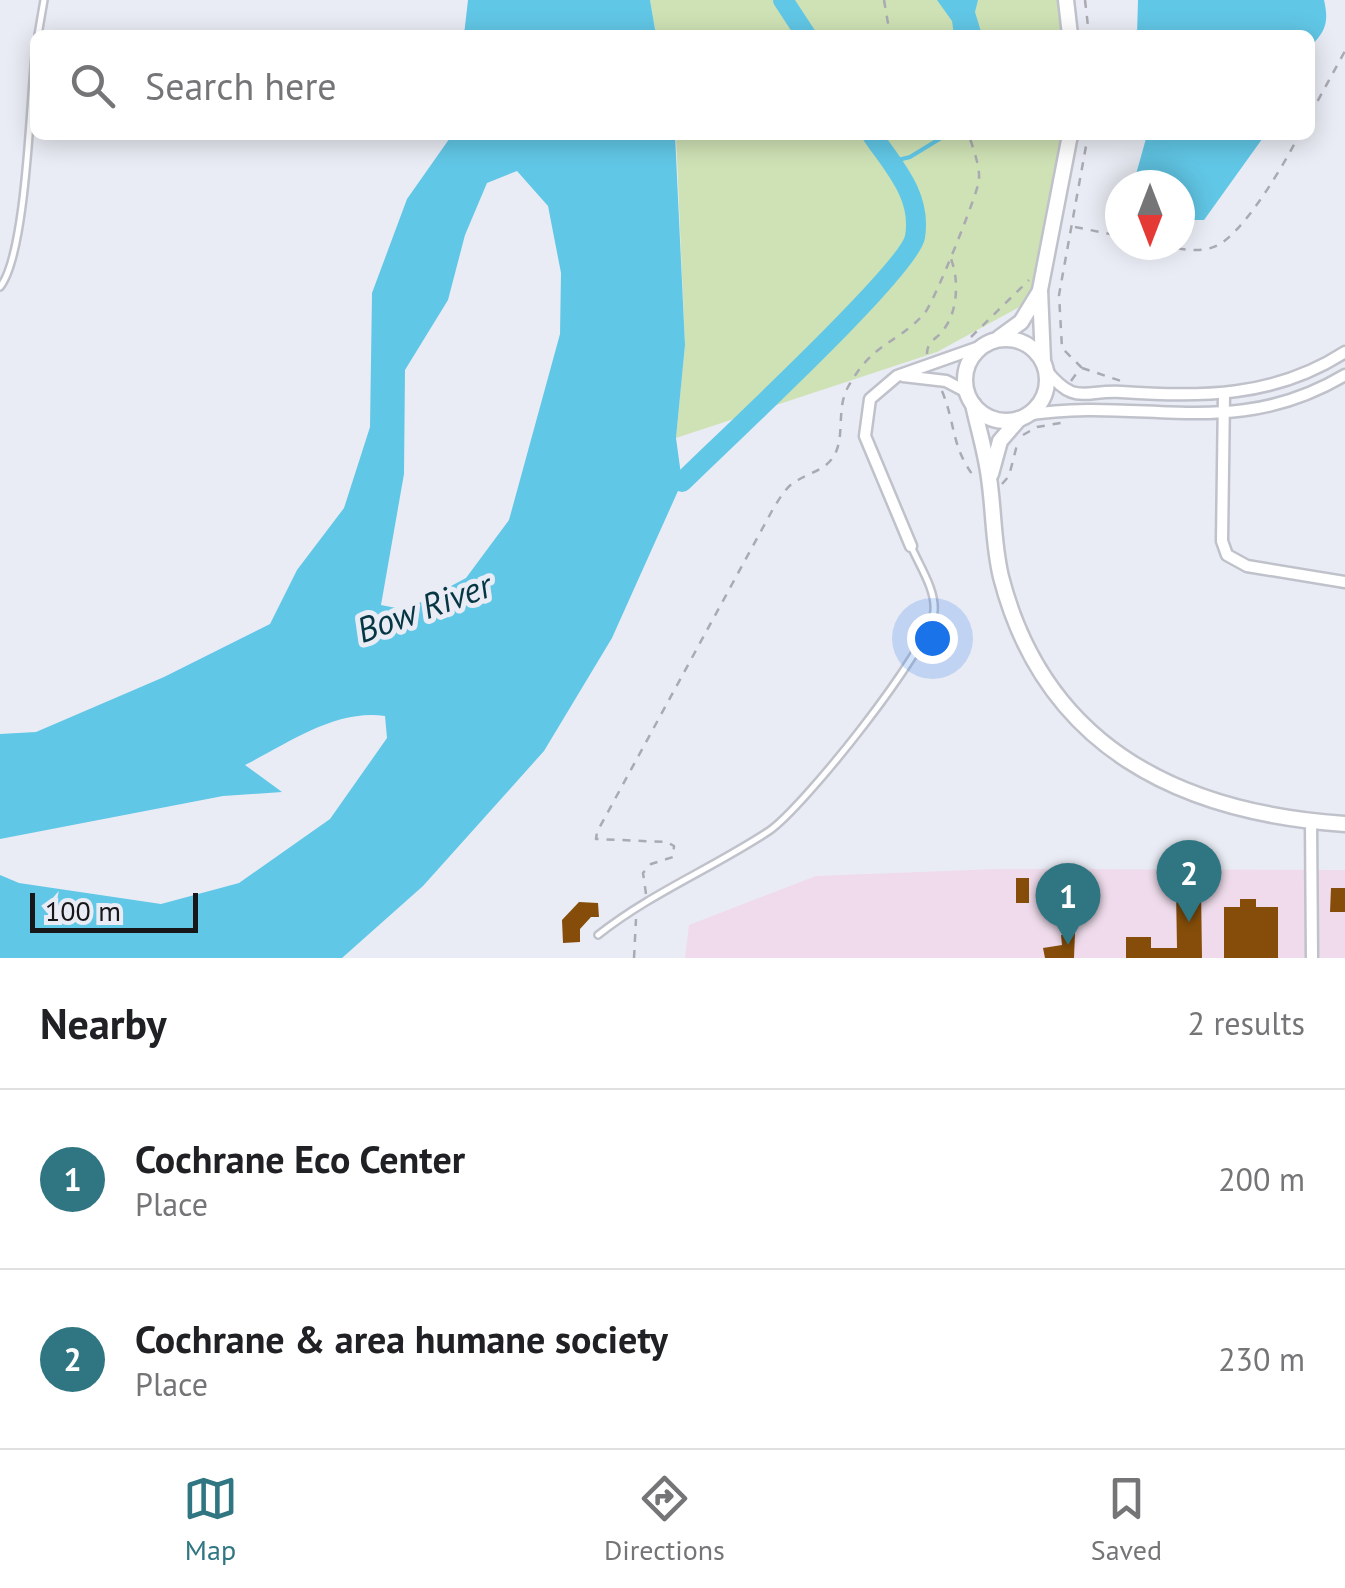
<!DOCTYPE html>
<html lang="en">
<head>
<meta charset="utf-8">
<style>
	body { margin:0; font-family:"PT Sans",sans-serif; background:#f2f2f2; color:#202124 }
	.compass { position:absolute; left:1105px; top:170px; width:90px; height:90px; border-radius:50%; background:#fff; box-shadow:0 5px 25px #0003; rotate:180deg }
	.scale { position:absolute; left:30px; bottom:25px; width:168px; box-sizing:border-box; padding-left:10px; border:5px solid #17171a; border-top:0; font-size:28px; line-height:35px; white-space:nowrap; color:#17171a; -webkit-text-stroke:8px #eaecf5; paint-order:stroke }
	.you { position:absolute; left:932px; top:638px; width:35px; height:35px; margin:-25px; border:8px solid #fff; border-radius:50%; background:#1a73e8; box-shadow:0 0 0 15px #1a73e833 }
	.badge { display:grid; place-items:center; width:65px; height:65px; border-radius:50%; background:#2f7682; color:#fff; font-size:32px; font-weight:700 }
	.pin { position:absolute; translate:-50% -82px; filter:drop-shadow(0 2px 5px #0008) }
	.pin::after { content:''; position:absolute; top:52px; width:35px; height:30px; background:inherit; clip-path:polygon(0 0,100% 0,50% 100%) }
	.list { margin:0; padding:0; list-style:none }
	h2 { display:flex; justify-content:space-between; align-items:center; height:130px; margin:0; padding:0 40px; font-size:42px }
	h2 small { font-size:32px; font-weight:400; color:#757577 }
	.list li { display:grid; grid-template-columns:65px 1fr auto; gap:30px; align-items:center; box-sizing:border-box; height:180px; padding:0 40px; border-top:2px solid #e0e0e0 }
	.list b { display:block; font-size:38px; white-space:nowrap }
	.list p { margin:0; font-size:32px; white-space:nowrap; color:#757577 }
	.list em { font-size:32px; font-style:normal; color:#757577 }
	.icon { flex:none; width:55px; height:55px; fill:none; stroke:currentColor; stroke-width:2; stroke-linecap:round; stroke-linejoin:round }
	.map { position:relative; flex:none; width:1345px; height:958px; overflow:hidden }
	.search { position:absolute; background:#fff; box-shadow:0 5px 25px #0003; left:30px; right:30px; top:30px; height:110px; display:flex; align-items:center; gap:25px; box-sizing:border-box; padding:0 35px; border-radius:15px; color:#757577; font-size:38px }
	.sheet { height:490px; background:#fff }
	nav { display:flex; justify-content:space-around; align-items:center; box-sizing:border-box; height:140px; border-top:2px solid #e0e0e0; background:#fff; font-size:28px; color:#757577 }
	nav a { display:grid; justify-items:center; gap:5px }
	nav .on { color:#2f7682 }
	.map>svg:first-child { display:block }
	.industrial { fill:#efdbeb }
	.green { fill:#cfe2b5 }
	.water { fill:#61c7e6; fill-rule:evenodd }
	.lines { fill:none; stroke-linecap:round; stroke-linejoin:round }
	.stream { stroke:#61c7e6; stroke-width:4 }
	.river { stroke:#61c7e6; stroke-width:20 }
	.building { fill:#854d09 }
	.service-casing { stroke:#c0c2cb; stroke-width:10 }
	.minor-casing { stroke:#c0c2cb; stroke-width:15 }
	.secondary-casing { stroke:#c0c2cb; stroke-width:19 }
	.path { stroke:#a9aab2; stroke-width:2.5; stroke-dasharray:8 8; stroke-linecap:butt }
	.service { stroke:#fff; stroke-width:5 }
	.minor { stroke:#fff; stroke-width:10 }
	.secondary { stroke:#fff; stroke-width:14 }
	.labels { text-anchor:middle; stroke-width:10; stroke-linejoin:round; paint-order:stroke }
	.water-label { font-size:35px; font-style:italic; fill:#053643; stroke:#eaecf5 }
</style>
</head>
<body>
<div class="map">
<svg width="1345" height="958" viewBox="0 0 1345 958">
	<rect width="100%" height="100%" fill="#eaecf5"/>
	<path class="industrial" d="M997 869 1345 870V958H685L689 925 816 876Z"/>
	<g class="green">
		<path d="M650 0H1066L1070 35H656Z"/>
		<path d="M676 135H1066L1034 299 937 352 676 438 685 345Z"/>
	</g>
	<g class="water">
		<path d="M468 0H650L656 35H464Z"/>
		<path d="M937 0H978L975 12 982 35H954L952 21Z"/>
		<path d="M1138 0H1324C1329 22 1326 31 1310 47V35H1137Z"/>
		<path d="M452 135H675L685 345 676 438 682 482 612 638 544 751 423 886 342 958H0V875L19 883 161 904 239 883 330 819 387 738 385 716C335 709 289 743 245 765L282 792 223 796 0 839V734L36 732 164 677 270 624 297 570 344 508 370 427 372 293 407 199ZM517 171 548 206 561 273 560 334 509 520 466 578 406 610 381 605 404 474 405 370 448 300 465 235 487 183Z"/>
		<path d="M1147 135H1265L1204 220H1180V185H1133Z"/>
	</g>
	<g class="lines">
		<path class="stream" d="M890 162 910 157 946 135"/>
		<g class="river">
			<path d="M783 0 806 35"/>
			<path d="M682 482C718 446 909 270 915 237 922 196 894 167 872 135"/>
		</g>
	</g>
	<g class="building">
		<rect x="1016" y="878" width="13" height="25"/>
		<path d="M1331 888H1345V912H1330Z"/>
		<path d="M1176 889H1201L1202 958H1126V937H1151V948H1177Z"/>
		<path d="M1240 899H1256V907H1278V958H1224V907H1240Z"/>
		<path d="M579 902 598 903 599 917H591L580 929V942L563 943 562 920Z"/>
		<path d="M1075 933 1074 958H1045L1043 948 1062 945 1061 935Z"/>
	</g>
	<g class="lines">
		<defs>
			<g id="service">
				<path d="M38 35 44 0"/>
				<path d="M0 287C26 255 30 104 35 56"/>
				<path d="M598 935C651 893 713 868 769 831 803 808 931 648 934 611 936 590 919 565 911 546"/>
			</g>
			<g id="minor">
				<path d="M1046 370C1075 406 1083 390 1121 392 1201 397 1274 398 1345 352"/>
				<path d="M903 376 946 381 967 392"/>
				<path d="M1224 395 1222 541 1227 555 1247 566 1345 582"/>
				<path d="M1025 415C1143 396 1233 442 1345 375"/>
				<path d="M911 546 865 436 870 399 897 376 982 346"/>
				<path d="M1311 822 1312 958"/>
			</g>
			<g id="secondary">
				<path d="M1066 0 1070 35"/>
				<path d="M999 338 1021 322 1040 291"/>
				<circle cx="1006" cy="380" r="41"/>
				<path d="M1043 361 1040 290 1070 135"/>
				<path d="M973 404C978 428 986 453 989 478 994 511 993 544 1001 577 1045 748 1181 813 1345 824"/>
				<path d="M991 474 1000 441 1019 419"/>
			</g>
		</defs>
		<use href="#service" class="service-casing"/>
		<use href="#minor" class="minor-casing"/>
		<use href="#secondary" class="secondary-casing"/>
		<g class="path">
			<path d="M884 0 890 35"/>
			<path d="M1085 0 1089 35"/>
			<path d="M1310 115 1345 51"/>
			<path d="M1075 227 1120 236"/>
			<path d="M1162 245C1180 249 1201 254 1218 245 1245 231 1285 163 1299 135"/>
			<path d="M971 337 1029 280"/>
			<path d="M927 354C927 340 937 340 944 329 958 311 959 279 951 259"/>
			<path d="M1082 368 1121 381"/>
			<path d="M1071 381 1081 367 1062 348 1059 295 1088 135"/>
			<path d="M942 391C956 425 951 447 975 478"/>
			<path d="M1023 435 1037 427 1066 422"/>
			<path d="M1002 484 1009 476 1018 441"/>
			<path d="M646 894 643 873 651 864 673 857 674 846 667 842 596 839 597 832 773 509C780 498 786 486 798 480 809 473 822 471 831 460 847 441 835 410 848 387 874 341 894 346 924 314 934 303 978 193 979 180 980 165 973 149 969 135"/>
			<path d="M634 958 636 919"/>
		</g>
		<use href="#service" class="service"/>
		<use href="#minor" class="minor"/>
		<use href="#secondary" class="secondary"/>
	</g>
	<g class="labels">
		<g class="water-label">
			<text transform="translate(424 608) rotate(-20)" y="12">Bow River</text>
		</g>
	</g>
</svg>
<svg class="compass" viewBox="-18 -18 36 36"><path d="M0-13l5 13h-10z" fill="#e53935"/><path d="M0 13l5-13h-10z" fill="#757577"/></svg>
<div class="scale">100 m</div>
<div class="you"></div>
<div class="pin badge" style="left:1068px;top:945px">1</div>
<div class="pin badge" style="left:1189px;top:922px">2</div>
<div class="search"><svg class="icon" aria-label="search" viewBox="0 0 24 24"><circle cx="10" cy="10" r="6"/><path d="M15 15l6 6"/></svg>Search here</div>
</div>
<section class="sheet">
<h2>Nearby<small>2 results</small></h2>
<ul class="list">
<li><span class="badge">1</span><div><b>Cochrane Eco Center</b><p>Place</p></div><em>200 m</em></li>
<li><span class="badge">2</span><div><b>Cochrane &amp; area humane society</b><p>Place</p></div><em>230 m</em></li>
</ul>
</section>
<nav>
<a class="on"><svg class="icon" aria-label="map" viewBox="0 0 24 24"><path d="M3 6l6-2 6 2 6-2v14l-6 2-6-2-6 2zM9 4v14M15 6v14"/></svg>Map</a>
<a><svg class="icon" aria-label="directions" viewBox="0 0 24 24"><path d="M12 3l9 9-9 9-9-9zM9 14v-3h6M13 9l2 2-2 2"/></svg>Directions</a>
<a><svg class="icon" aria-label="saved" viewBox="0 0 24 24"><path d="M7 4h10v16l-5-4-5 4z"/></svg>Saved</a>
</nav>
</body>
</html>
